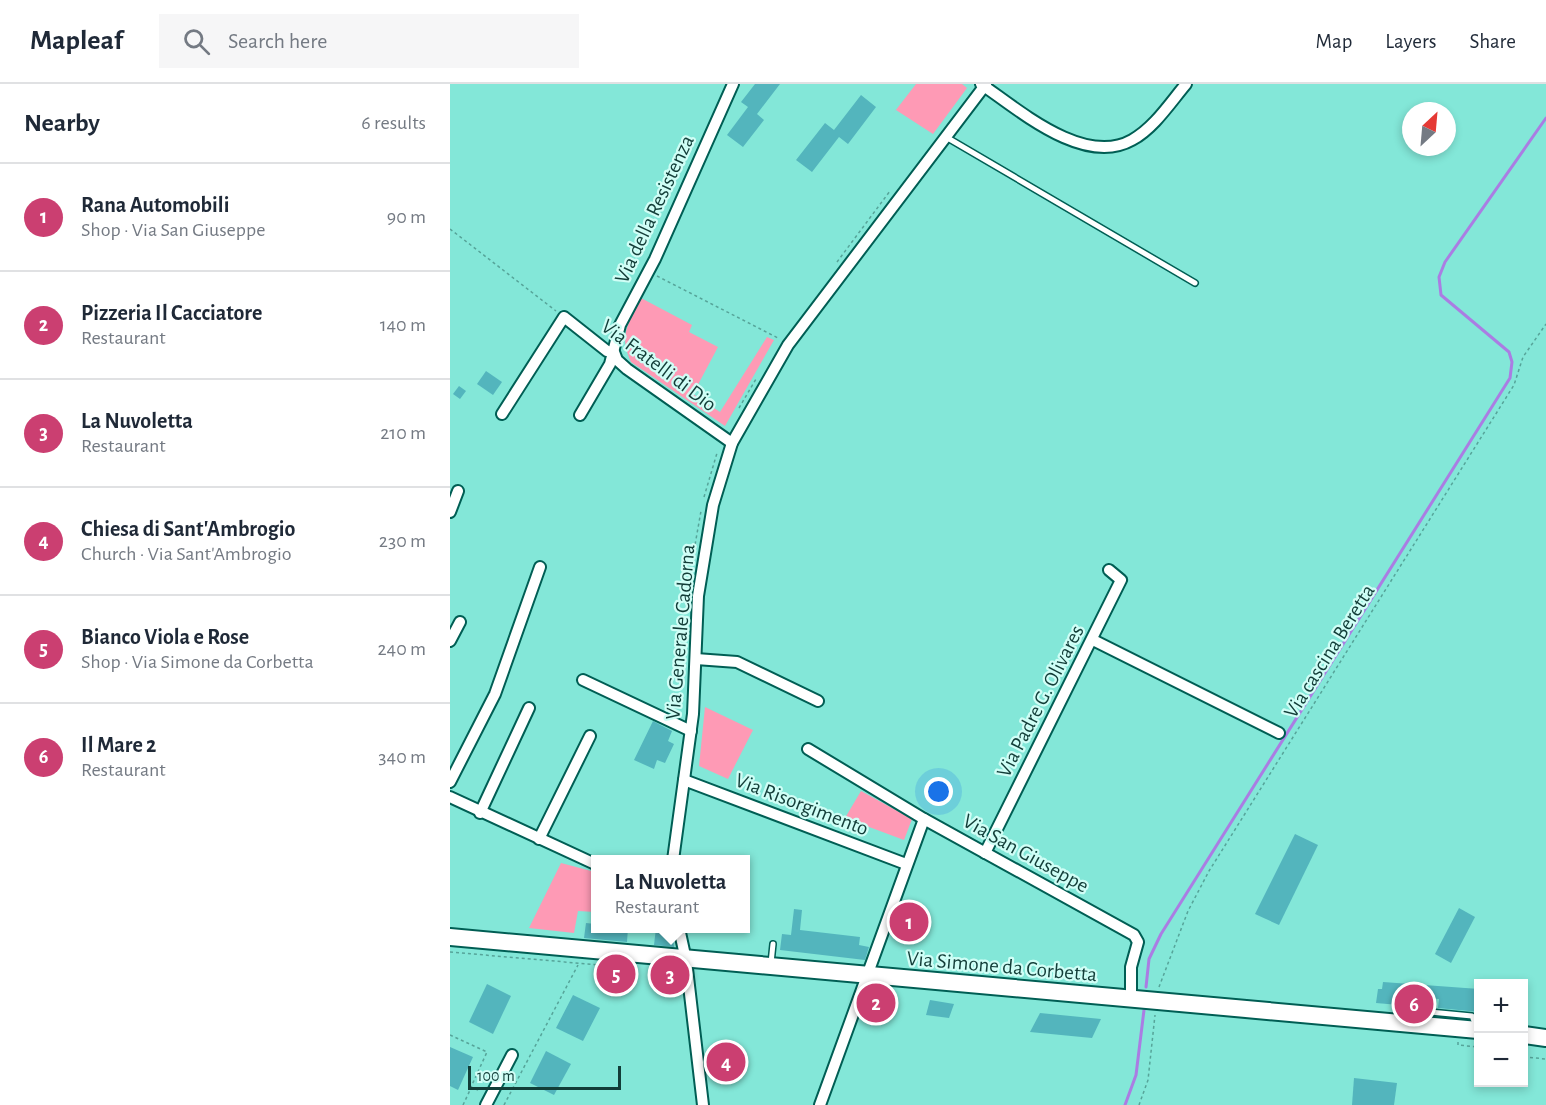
<!DOCTYPE html>
<html lang="en">
<head>
<meta charset="utf-8">
<style>
	body { margin:0; font-family:"Alegreya Sans",sans-serif; background:#f6f6f7; color:#1f2937 }
	.controls { position:absolute; right:18px; bottom:18px; display:grid; overflow:hidden; border-radius:0px; box-shadow:0 3px 9px #0003 }
	.controls button { width:54px; height:54px; display:grid; place-items:center; padding:0; border:0; border-bottom:2px solid #e0e1e3; background:#fff; color:#1f2937; font:30px sans-serif }
	.compass { position:absolute; left:952px; top:18px; width:54px; height:54px; border-radius:50%; background:#fff; box-shadow:0 3px 9px #0003; rotate:26deg }
	.scale { position:absolute; left:18px; bottom:15px; width:153px; box-sizing:border-box; padding-left:6px; border:3px solid #123d38; border-top:0; font-size:16px; line-height:21px; white-space:nowrap; color:#123d38; -webkit-text-stroke:4px #d0fef6; paint-order:stroke }
	.you { position:absolute; left:489px; top:708px; width:21px; height:21px; margin:-15px; border:4px solid #fff; border-radius:50%; background:#1a73e8; box-shadow:0 0 0 9px #1a73e833 }
	.badge { display:grid; place-items:center; width:39px; height:39px; border-radius:50%; background:#cb3f71; color:#fff; font-size:20px; font-weight:700 }
	.pin { position:absolute; translate:-50% -50%; border:3px solid #fff; box-shadow:0 2px 6px #0006 }
	.popup { position:absolute; left:141px; top:771px; width:159px; height:78px; box-sizing:border-box; display:grid; place-content:center; border-radius:0px; background:#fff; filter:drop-shadow(0 2px 4px #0005); font-size:20px; white-space:nowrap; color:#747a83 }
	.popup b { font-size:22px; color:#1f2937 }
	.popup::after { content:''; position:absolute; left:50%; top:100%; margin-left:-12px; border:12px solid transparent; border-top-color:#fff }
	.list { margin:0; padding:0; list-style:none }
	h2 { display:flex; justify-content:space-between; align-items:center; height:78px; margin:0; padding:0 24px; font-size:26px }
	h2 small { font-size:20px; font-weight:400; color:#747a83 }
	.list li { display:grid; grid-template-columns:39px 1fr auto; gap:18px; align-items:center; box-sizing:border-box; height:108px; padding:0 24px; border-top:2px solid #e0e1e3 }
	.list b { display:block; font-size:22px; white-space:nowrap }
	.list p { margin:0; font-size:20px; white-space:nowrap; color:#747a83 }
	.list em { font-size:20px; font-style:normal; color:#747a83 }
	.icon { flex:none; width:33px; height:33px; fill:none; stroke:currentColor; stroke-width:2; stroke-linecap:round; stroke-linejoin:round }
	.map { position:relative; flex:none; width:1096px; height:1021px; overflow:hidden }
	header { display:flex; align-items:center; gap:36px; box-sizing:border-box; height:84px; padding:0 30px; background:#fff; border-bottom:2px solid #e0e1e3 }
	header strong { font-size:28px }
	nav { display:flex; gap:33px; margin-inline-start:auto; font-size:21px }
	.search { width:420px; height:54px; background:#f6f6f7; display:flex; align-items:center; gap:15px; box-sizing:border-box; padding:0 21px; border-radius:0px; color:#747a83; font-size:22px }
	main { display:flex }
	aside { flex:1; background:#fff }
	.map>svg:first-child { display:block }
	.green { fill:#fe9ab5 }
	.lines { fill:none; stroke-linecap:round; stroke-linejoin:round }
	.stream { stroke:#aa7de3; stroke-width:3 }
	.building { fill:#53b5bd }
	.service-casing { stroke:#005e54; stroke-width:8 }
	.minor-casing { stroke:#005e54; stroke-width:14 }
	.primary-casing { stroke:#005e54; stroke-width:20 }
	.path { stroke:#56a499; stroke-width:1.5; stroke-dasharray:3 3; stroke-linecap:butt }
	.service { stroke:#fff; stroke-width:5 }
	.minor { stroke:#fff; stroke-width:10 }
	.primary { stroke:#fff; stroke-width:16 }
	.labels { text-anchor:middle; stroke-width:4.5; stroke-linejoin:round; paint-order:stroke }
	.street-label { font-size:21px; fill:#123d38; stroke:#d0fef6 }
</style>
</head>
<body>
<header>
<strong>Mapleaf</strong>
<div class="search"><svg class="icon" aria-label="search" viewBox="0 0 24 24"><circle cx="10" cy="10" r="6"/><path d="M15 15l6 6"/></svg>Search here</div>
<nav><a>Map</a><a>Layers</a><a>Share</a></nav>
</header>
<main>
<aside>
<h2>Nearby<small>6 results</small></h2>
<ul class="list">
<li><span class="badge">1</span><div><b>Rana Automobili</b><p>Shop · Via San Giuseppe</p></div><em>90 m</em></li>
<li><span class="badge">2</span><div><b>Pizzeria Il Cacciatore</b><p>Restaurant</p></div><em>140 m</em></li>
<li><span class="badge">3</span><div><b>La Nuvoletta</b><p>Restaurant</p></div><em>210 m</em></li>
<li><span class="badge">4</span><div><b>Chiesa di Sant'Ambrogio</b><p>Church · Via Sant'Ambrogio</p></div><em>230 m</em></li>
<li><span class="badge">5</span><div><b>Bianco Viola e Rose</b><p>Shop · Via Simone da Corbetta</p></div><em>240 m</em></li>
<li><span class="badge">6</span><div><b>Il Mare 2</b><p>Restaurant</p></div><em>340 m</em></li>
</ul>
</aside>
<div class="map">
<svg width="1096" height="1021" viewBox="0 0 1096 1021">
	<rect width="100%" height="100%" fill="#83e7d8"/>
	<g class="green">
		<path d="M466 0H512L517 4 483 50 446 26 442 31Z"/>
		<path d="M191 214 242 241 239 248 268 263 243 310 270 328 317 253 324 256 275 342 181 278C168 250 179 240 191 214Z"/>
		<path d="M255 623 303 646 278 695 249 682Z"/>
		<path d="M411 707 462 735 454 756 395 734Z"/>
		<path d="M111 779 145 788V828L128 827 124 849 79 844Z"/>
	</g>
	<g class="lines">
		<g class="stream">
			<path d="M696 903 699 875 711 850 1060 294 1062 278 1059 268 991 211 989 193 995 178 1096 34"/>
			<path d="M675 1021 686 991 694 926"/>
		</g>
	</g>
	<g class="building">
		<path d="M305 0H330L307 30 314 36 293 63 277 51 298 23 291 18Z"/>
		<path d="M411 11 426 23 398 60 389 53 362 88 346 76 375 39 384 46Z"/>
		<path d="M36 287 52 298 43 311 27 300Z"/>
		<path d="M9 302 16 307 10 315 3 310Z"/>
		<path d="M203 637 222 647 218 657 224 660 215 679 207 676 204 685 184 676Z"/>
		<path d="M845 750 868 761 829 841 805 830Z"/>
		<path d="M1009 824 1025 833 1001 879 985 870Z"/>
		<path d="M344 825 352 826 350 846 410 853 409 861 419 863 415 876 330 866 332 850 341 851Z"/>
		<path d="M453 825 470 832 461 854 444 848Z"/>
		<path d="M136 839 145 840V844H178L177 858 134 854Z"/>
		<path d="M206 844H222L224 863 204 861Z"/>
		<path d="M933 898 1029 905V928L988 924 989 915 973 914 972 923 926 919 928 905H932Z"/>
		<path d="M37 900 61 912 43 950 19 938Z"/>
		<path d="M123 911 150 924 133 957 106 944Z"/>
		<path d="M418 912 441 913 439 921 431 920 427 933 415 929 419 919H415Z"/>
		<path d="M480 916 504 920 499 934 476 931Z"/>
		<path d="M590 929 651 935 642 954 580 948Z"/>
		<path d="M0 963 23 973 8 1006 0 1002Z"/>
		<path d="M266 964 291 975 283 992 274 989 275 984 264 980 258 974 260 967Z"/>
		<path d="M96 967 121 980 104 1011 80 999Z"/>
		<path d="M904 994 947 999 944 1021H902Z"/>
	</g>
	<g class="lines">
		<defs>
			<g id="service">
				<path d="M496 53 745 199"/>
				<path d="M321 879 323 860"/>
				<path d="M974 939 980 928 1022 932 1027 944"/>
			</g>
			<g id="minor">
				<path d="M531 0C569 26 634 83 682 56 704 44 720 19 736 0"/>
				<path d="M52 330 114 233 157 267 164 268 167 276 177 285 282 359"/>
				<path d="M130 331 160 280 170 241 205 175 283 0"/>
				<path d="M0 428 8 407"/>
				<path d="M643 556 829 649"/>
				<path d="M0 557 10 538"/>
				<path d="M246 575 287 578 368 617"/>
				<path d="M133 596 241 647"/>
				<path d="M358 665 474 735"/>
				<path d="M234 696 456 780"/>
				<path d="M0 698 45 610 90 483"/>
				<path d="M0 713 145 780"/>
				<path d="M30 729 79 624"/>
				<path d="M89 755 140 652"/>
				<path d="M535 769 671 496 659 486"/>
				<path d="M223 776 243 630 248 512 263 421 282 359 338 261 536 0"/>
				<path d="M229 844 236 876 253 1021"/>
				<path d="M36 1021 62 971"/>
				<path d="M370 1021 474 735 684 851 688 858 681 883V916"/>
			</g>
			<g id="primary">
				<path d="M0 853 1028 946"/>
				<path d="M1074 951 1096 954"/>
			</g>
		</defs>
		<use href="#service" class="service-casing"/>
		<use href="#minor" class="minor-casing"/>
		<use href="#primary" class="primary-casing"/>
		<g class="path">
			<path d="M0 145 106 227"/>
			<path d="M387 178 440 107"/>
			<path d="M207 192 328 254"/>
			<path d="M289 324 306 295"/>
			<path d="M254 413 267 369"/>
			<path d="M242 478 251 427"/>
			<path d="M0 868 184 884"/>
			<path d="M709 903 738 827 759 787 1064 301 1073 273 1096 240"/>
			<path d="M0 951 37 968 21 1003 30 1007"/>
			<path d="M1008 958V961L1028 963"/>
			<path d="M1074 973 1096 975"/>
			<path d="M13 1021 21 1004"/>
			<path d="M54 1021 128 881"/>
			<path d="M689 1021 698 996 705 931"/>
		</g>
		<use href="#service" class="service"/>
		<use href="#minor" class="minor"/>
		<use href="#primary" class="primary"/>
	</g>
	<g class="labels">
		<g class="street-label">
			<text transform="translate(204 125) rotate(-65)" y="7">Via della Resistenza</text>
			<text transform="translate(209 281) rotate(37)" y="7">Via Fratelli di Dio</text>
			<text transform="translate(230 548) rotate(-85)" y="7">Via Generale Cadorna</text>
			<text transform="translate(879 567) rotate(-58)" y="7">Via cascina Beretta</text>
			<text transform="translate(590 617) rotate(-63)" y="7">Via Padre G. Olivares</text>
			<text transform="translate(352 720) rotate(21)" y="7">Via Risorgimento</text>
			<text transform="translate(576 769) rotate(29)" y="7">Via San Giuseppe</text>
			<text transform="translate(552 882) rotate(5)" y="7">Via Simone da Corbetta</text>
		</g>
	</g>
</svg>
<div class="controls">
<button>+</button>
<button>−</button>
</div>
<svg class="compass" viewBox="-18 -18 36 36"><path d="M0-13l5 13h-10z" fill="#e53935"/><path d="M0 13l5-13h-10z" fill="#747a83"/></svg>
<div class="scale">100 m</div>
<div class="you"></div>
<div class="pin badge" style="left:459px;top:838px">1</div>
<div class="pin badge" style="left:426px;top:919px">2</div>
<div class="pin badge" style="left:220px;top:891px">3</div>
<div class="popup"><b>La Nuvoletta</b>Restaurant</div>
<div class="pin badge" style="left:276px;top:978px">4</div>
<div class="pin badge" style="left:166px;top:890px">5</div>
<div class="pin badge" style="left:964px;top:920px">6</div>
</div>
</main>
</body>
</html>
